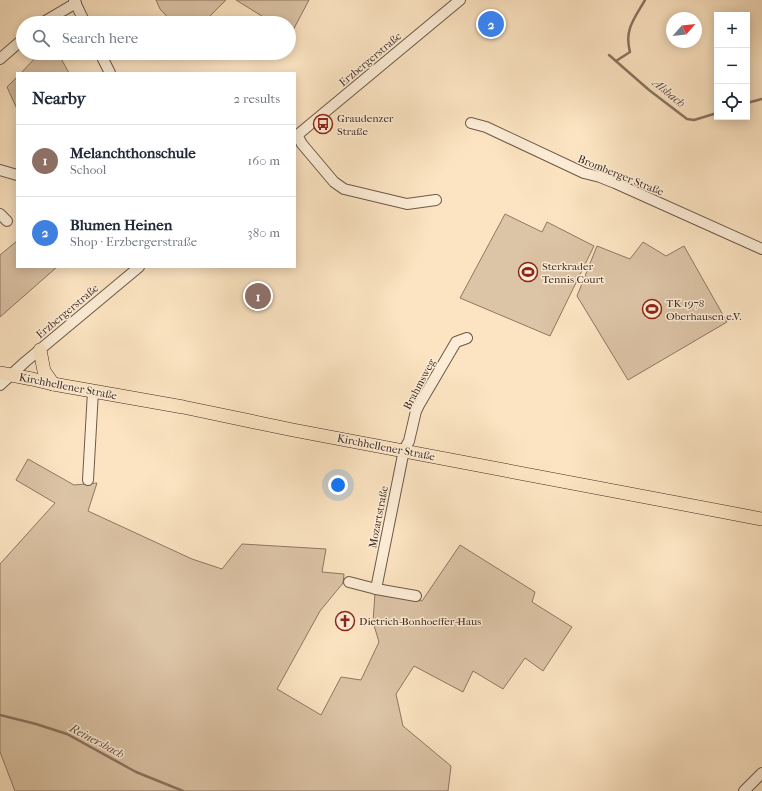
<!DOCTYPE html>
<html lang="en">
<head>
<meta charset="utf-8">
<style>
	body { margin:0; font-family:"IM FELL French Canon",serif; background:#f6f6f7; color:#1f2937 }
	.controls { position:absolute; right:12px; top:12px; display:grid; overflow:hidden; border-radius:0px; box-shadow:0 2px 10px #0003 }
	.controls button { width:36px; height:36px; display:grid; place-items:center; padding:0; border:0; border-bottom:1px solid #e0e1e3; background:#fff; color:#1f2937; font:20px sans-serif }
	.compass { position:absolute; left:666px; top:12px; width:36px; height:36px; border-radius:50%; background:#fff; box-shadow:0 2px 10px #0003; rotate:62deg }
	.you { position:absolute; left:338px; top:485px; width:14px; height:14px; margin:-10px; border:3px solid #fff; border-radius:50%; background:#1a73e8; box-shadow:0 0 0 6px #1a73e833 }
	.badge { display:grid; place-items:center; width:26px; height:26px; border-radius:50%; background:#8f2418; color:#fff; font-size:13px; font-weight:700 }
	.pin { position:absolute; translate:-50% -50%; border:2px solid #fff; box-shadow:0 1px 4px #0006 }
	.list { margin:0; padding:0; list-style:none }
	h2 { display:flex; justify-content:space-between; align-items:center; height:52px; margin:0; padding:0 16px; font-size:17px }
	h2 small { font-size:13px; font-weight:400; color:#747a83 }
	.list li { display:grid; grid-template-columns:26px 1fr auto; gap:12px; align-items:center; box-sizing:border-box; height:72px; padding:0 16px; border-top:1px solid #e0e1e3 }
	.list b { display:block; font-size:15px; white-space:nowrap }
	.list p { margin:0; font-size:13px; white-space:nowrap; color:#747a83 }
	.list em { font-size:13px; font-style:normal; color:#747a83 }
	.icon { flex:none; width:22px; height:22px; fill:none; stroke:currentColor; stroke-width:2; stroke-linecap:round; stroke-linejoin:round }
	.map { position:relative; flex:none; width:762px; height:791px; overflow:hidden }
	.search { position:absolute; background:#fff; box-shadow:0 2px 10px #0003; left:16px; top:16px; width:280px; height:44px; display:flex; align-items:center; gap:10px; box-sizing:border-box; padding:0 14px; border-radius:22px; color:#747a83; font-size:15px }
	.panel { position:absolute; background:#fff; box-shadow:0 2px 10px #0003; left:16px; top:72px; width:280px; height:196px; border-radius:0px }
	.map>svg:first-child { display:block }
	.green { fill:#dcc4a6; stroke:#8e7763 }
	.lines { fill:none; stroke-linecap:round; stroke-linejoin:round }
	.stream { stroke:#8a7460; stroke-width:2.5 }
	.minor-casing { stroke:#6e5848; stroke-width:12 }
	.major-casing { stroke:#3f2a20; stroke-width:14 }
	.minor { stroke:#fdedd7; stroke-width:10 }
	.major { stroke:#fce4c2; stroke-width:13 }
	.labels { text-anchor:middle; stroke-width:3; stroke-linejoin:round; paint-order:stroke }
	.street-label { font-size:11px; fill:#3f2a20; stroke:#fdedd7 }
	.poi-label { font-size:11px; fill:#3f2a20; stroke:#fdedd7; text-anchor:start }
	.water-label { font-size:12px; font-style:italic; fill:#644f40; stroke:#fdedd7 }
</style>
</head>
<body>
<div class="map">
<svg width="762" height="791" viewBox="0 0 762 791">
	<rect width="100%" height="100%" fill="#fce4c2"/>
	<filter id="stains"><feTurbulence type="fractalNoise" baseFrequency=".005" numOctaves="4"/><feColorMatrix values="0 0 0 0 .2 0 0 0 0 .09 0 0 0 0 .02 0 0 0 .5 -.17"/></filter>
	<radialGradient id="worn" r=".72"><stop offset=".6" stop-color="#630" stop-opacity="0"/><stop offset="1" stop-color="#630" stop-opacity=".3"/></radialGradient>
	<g class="green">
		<path d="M156 0H226L203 23H173L160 9Z"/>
		<path d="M236 0H309L291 34 289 33V23H273Z"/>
		<path d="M40 53H58L69 73H21Z"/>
		<path d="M17 77V109L7 87Z"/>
		<path d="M505 214 542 232 547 222 594 246 550 336 460 298Z"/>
		<path d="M17 241V267H57L0 317V255Z"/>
		<path d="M643 242 666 256 684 246 727 322 628 380 577 296 597 246 630 259Z"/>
		<path d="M28 459 74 485 97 483 88 511 192 559 222 569 242 544 326 549 322 572 344 574 343 583 320 611 277 689 321 715 341 677 361 680 379 642 373 622 375 593 422 601 460 545 535 592 532 602 572 627 543 671 525 658 503 689 473 671 463 692 414 666 396 694 403 726 451 766 448 791H15L0 752V564L55 503 16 480Z"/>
	</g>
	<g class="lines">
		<g class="stream">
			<path d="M609 55 649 90 687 119 694 120 717 113"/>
			<path d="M616 61 630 52C624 30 634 19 645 0"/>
			<path d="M747 103 762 99"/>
			<path d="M0 715 36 724 67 734 136 772 183 791"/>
		</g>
		<defs>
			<g id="minor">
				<path d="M74 0 85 23"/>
				<path d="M42 23 76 3"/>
				<path d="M100 53 110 73"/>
				<path d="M0 59 23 39"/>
				<path d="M471 123 486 127 584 173 600 177 615 183 762 249"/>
				<path d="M297 135 302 144 334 182 344 189 407 204 436 200"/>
				<path d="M295 137 460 0"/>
				<path d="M0 170 17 175"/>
				<path d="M0 214 7 221"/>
				<path d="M0 385 25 362 139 267"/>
				<path d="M88 480 93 391"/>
				<path d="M349 582 376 589 416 596"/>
				<path d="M376 589 404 450 409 441 416 411 419 405 456 342 467 338"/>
				<path d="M744 791 762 773"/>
			</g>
			<g id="major">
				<path d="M40 350 44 371 53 384"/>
				<path d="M0 373 32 379 53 384 183 407 293 430 762 519"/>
			</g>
		</defs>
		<use href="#minor" class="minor-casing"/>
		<use href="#major" class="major-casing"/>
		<use href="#minor" class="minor"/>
		<use href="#major" class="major"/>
	</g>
	<defs>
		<symbol id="bus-ring" viewBox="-11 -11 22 22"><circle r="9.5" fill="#fdedd7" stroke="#8f2418" stroke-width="1.5"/><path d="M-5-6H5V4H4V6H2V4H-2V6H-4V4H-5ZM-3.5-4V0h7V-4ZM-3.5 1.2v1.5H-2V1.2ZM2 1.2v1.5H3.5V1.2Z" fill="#8f2418"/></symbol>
		<symbol id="stadium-ring" viewBox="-11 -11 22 22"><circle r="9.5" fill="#fdedd7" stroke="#8f2418" stroke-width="1.5"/><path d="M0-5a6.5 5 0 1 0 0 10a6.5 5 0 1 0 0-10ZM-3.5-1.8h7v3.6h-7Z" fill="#8f2418"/></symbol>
		<symbol id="church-ring" viewBox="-11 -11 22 22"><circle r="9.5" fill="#fdedd7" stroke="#8f2418" stroke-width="1.5"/><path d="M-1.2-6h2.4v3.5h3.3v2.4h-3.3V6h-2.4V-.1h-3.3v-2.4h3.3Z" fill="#8f2418"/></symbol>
	</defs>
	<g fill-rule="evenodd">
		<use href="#bus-ring" x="312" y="113" width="22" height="22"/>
		<use href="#stadium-ring" x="517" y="261" width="22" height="22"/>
		<use href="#stadium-ring" x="641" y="298" width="22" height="22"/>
		<use href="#church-ring" x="334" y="610" width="22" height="22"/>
	</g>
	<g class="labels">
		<g class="street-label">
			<text transform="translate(370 59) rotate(-40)" y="4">Erzbergerstraße</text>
			<text transform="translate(621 175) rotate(22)" y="4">Bromberger Straße</text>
			<text transform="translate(67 311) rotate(-40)" y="4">Erzbergerstraße</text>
			<text transform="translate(419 384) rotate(-62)" y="4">Brahmsweg</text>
			<text transform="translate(68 386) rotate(11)" y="4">Kirchhellener Straße</text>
			<text transform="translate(386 447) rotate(11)" y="4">Kirchhellener Straße</text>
			<text transform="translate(378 517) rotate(-79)" y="4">Mozartstraße</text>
		</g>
		<g class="poi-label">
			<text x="337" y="122">Graudenzer<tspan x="337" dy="13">Straße</tspan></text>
			<text x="542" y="270">Sterkrader<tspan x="542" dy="13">Tennis Court</tspan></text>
			<text x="666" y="307">TK 1978<tspan x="666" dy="13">Oberhausen e.V.</tspan></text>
			<text x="359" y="625">Dietrich-Bonhoeffer-Haus</text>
		</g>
		<g class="water-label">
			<text transform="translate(669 93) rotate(39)" y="4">Alsbach</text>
			<text transform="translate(97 741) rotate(28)" y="4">Reinersbach</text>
		</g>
	</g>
	<rect width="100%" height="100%" filter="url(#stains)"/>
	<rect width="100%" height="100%" fill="url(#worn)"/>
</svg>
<div class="controls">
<button>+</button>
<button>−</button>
<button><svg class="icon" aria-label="locate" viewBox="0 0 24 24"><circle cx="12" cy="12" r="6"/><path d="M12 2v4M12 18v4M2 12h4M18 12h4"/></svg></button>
</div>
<svg class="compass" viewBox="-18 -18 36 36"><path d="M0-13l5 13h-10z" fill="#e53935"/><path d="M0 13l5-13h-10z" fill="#747a83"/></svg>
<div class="you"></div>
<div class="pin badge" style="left:258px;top:296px;background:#8d6e63">1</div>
<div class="pin badge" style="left:491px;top:24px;background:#3f7fe0">2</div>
<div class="search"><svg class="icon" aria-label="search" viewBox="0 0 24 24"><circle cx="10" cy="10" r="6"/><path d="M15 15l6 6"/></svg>Search here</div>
<section class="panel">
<h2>Nearby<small>2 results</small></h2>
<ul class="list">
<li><span class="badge" style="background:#8d6e63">1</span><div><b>Melanchthonschule</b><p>School</p></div><em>160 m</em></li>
<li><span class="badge" style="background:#3f7fe0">2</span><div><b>Blumen Heinen</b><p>Shop · Erzbergerstraße</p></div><em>380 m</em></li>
</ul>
</section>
</div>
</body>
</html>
